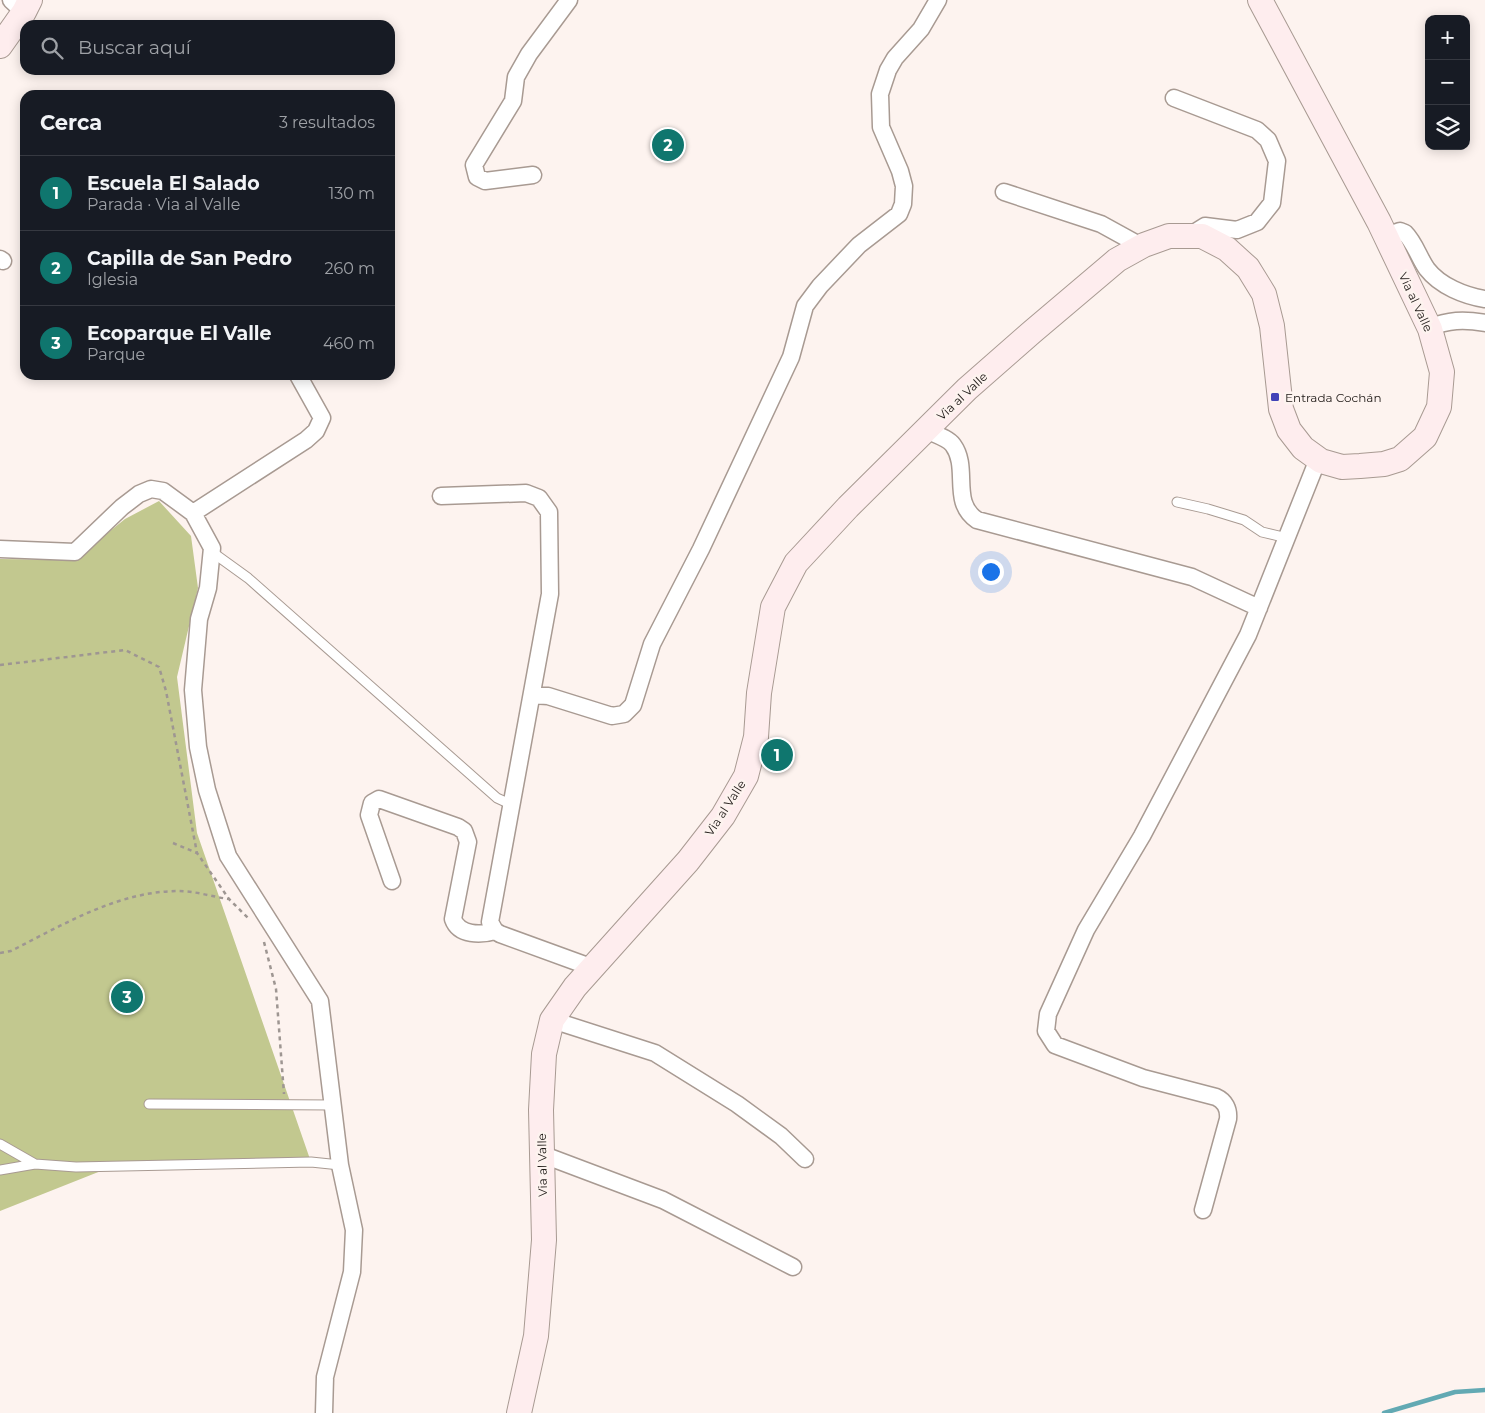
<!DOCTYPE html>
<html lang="es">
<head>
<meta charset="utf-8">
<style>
  body { margin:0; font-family:Montserrat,sans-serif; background:#242831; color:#f1f3f6 }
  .controls { position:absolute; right:15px; top:15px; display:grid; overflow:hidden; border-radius:10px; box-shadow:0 2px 12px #0003 }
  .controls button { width:45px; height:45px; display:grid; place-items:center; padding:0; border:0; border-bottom:1px solid #363941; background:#171b24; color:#f1f3f6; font:25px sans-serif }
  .you { position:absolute; left:990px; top:571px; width:18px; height:18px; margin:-12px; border:4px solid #fff; border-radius:50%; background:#1a73e8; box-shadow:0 0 0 8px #1a73e833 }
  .badge { display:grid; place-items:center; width:32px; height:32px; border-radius:50%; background:#0f766e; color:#fff; font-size:16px; font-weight:700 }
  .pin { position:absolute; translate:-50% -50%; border:2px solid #fff; box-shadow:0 1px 5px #0006 }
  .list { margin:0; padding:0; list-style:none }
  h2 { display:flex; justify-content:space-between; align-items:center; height:65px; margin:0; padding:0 20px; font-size:21px }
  h2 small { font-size:16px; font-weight:400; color:#9ea1a6 }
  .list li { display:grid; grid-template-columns:32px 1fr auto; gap:15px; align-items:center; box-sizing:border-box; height:75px; padding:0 20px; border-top:1px solid #363941 }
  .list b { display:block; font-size:19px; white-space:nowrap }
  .list p { margin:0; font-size:16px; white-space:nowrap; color:#9ea1a6 }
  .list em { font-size:16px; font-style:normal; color:#9ea1a6 }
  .icon { flex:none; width:28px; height:28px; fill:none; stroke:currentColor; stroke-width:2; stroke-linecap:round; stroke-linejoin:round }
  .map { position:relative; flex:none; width:1485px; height:1413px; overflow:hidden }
  .search { position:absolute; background:#171b24; box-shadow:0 2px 12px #0003; left:20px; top:20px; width:375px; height:55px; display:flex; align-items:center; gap:12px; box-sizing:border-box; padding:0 18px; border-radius:15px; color:#9ea1a6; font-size:19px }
  .panel { position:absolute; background:#171b24; box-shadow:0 2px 12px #0003; left:20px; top:90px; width:375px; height:290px; border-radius:15px }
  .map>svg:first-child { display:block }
  .green { fill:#c2c88f }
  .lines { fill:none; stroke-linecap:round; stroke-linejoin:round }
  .stream { stroke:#62a9b3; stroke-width:4.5 }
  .lane-casing { stroke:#a89a92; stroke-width:11 }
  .street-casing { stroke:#a89a92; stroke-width:19 }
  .secondary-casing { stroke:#a89a92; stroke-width:26 }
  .path { stroke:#9e9692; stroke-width:2.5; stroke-dasharray:4 4; stroke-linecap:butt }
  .lane { stroke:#fff; stroke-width:9 }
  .street { stroke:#fff; stroke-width:16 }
  .secondary { stroke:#feedee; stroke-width:24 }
  .poi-dot { fill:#4243b8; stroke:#fdf3ef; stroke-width:2 }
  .labels { text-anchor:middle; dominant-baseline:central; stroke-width:5; stroke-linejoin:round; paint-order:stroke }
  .street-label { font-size:12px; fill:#1d1815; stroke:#fdf3ef }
  .poi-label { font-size:12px; fill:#1d1815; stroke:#fdf3ef; text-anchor:start }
</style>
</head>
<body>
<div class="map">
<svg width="1485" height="1413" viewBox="0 0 1485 1413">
  <rect width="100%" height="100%" fill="#fdf3ef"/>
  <path class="green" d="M159,501L191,536L198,588L177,677L197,833L311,1162L116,1165L0,1211V559L74,560L125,519Z"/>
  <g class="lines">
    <path class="stream" d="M1384,1413L1455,1392L1485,1390"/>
    <g class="lane-casing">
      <path id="lane" d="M1177,502L1208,509L1244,520L1262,532L1287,538
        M212,552L248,578L497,798L510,804
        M149,1104L332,1105
        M0,1144L35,1164
        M0,1170L35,1164L76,1167L311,1162L340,1165"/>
    </g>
    <g class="street-casing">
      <path id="street" d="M11,0L24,12
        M1174,98L1257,130L1268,140L1277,161L1272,203L1257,222L1237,230L1205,226L1189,236
        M533,175L485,181L477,177L474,165L513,101L516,77L529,54L569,0
        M1004,192L1101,224L1141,246
        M1386,236L1400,231L1405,233C1415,243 1419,258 1427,269C1440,286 1465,296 1485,299
        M0,259L3,261
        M1428,328C1449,320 1463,319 1485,323
        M926,430C934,434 948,438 953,445C970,468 950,502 977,520L1192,577L1259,608
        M441,496L526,493L539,498L549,512L550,594L490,922L495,931L500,934L585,965L590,970
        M193,513L306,440L316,431L322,418L298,375
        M0,549L75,552L122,507L139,494L151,489L163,491L193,513L212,548L208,588L199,619L193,690L198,747L207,790L228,856L320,1001L340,1165L354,1230L352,1272L325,1377L324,1413
        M532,695L548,696L612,716L624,714L633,705L652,644L701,549L791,357L805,306L820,286L859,245L899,214L903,204L904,186L900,171L881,127L880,94L888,70L895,58L921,29L938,0
        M392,881L369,815L372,803L379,799L458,827L464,831L468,842L453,919C459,936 481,935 495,931
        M552,1020L655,1053L737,1104L781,1136L805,1159
        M541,1154L663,1200L793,1267
        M1203,1210L1228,1119C1229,1109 1225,1101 1216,1097L1143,1078L1055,1045L1046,1031L1048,1014L1086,930L1142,836L1248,635L1318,459"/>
    </g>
    <g class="secondary-casing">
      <path id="secondary" d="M0,46L24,12L30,0
        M519,1413L536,1336L544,1240L541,1110L544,1054L552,1020L575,987L688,861L723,816L746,776L756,737L759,693L773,607L796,563L848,507L967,389L1032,332L1117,260L1144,245L1169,236H1202L1227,249L1248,268L1264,294L1272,326L1281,409L1289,430L1303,448L1321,461L1342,467L1360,466L1384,464L1400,459L1425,437L1439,407L1442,372L1430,329L1379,222L1260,0"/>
    </g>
    <path class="path" d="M0,665L125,650L159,667L166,691L197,853L229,899L249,919
      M173,843L197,853
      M264,942L276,989L284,1094
      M0,953L11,951C64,924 119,891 179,891C195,891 213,897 229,899"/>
    <use href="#lane" class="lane"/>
    <use href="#street" class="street"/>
    <use href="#secondary" class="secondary"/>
  </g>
  <rect class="poi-dot" x="1270" y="392" width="10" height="10" rx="2.5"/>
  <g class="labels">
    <g class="street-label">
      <text transform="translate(1416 302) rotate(65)">Via al Valle</text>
      <text transform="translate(962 396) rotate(-43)">Via al Valle</text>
      <text transform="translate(725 808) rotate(-57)">Via al Valle</text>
      <text transform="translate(542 1165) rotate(-91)">Via al Valle</text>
    </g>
    <g class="poi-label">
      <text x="1285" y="397">Entrada Cochán</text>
    </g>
  </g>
</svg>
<div class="controls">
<button>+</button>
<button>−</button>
<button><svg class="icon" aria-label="layers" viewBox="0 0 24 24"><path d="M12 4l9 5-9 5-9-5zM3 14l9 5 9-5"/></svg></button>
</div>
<div class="you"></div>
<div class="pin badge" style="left:777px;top:755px">1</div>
<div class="pin badge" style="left:668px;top:145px">2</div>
<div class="pin badge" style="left:127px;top:997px">3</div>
<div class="search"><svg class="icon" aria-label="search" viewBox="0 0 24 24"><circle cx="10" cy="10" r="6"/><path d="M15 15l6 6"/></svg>Buscar aquí</div>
<section class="panel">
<h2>Cerca<small>3 resultados</small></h2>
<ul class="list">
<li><span class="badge">1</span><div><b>Escuela El Salado</b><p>Parada · Via al Valle</p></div><em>130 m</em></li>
<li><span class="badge">2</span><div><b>Capilla de San Pedro</b><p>Iglesia</p></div><em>260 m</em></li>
<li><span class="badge">3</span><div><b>Ecoparque El Valle</b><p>Parque</p></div><em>460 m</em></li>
</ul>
</section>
</div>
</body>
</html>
